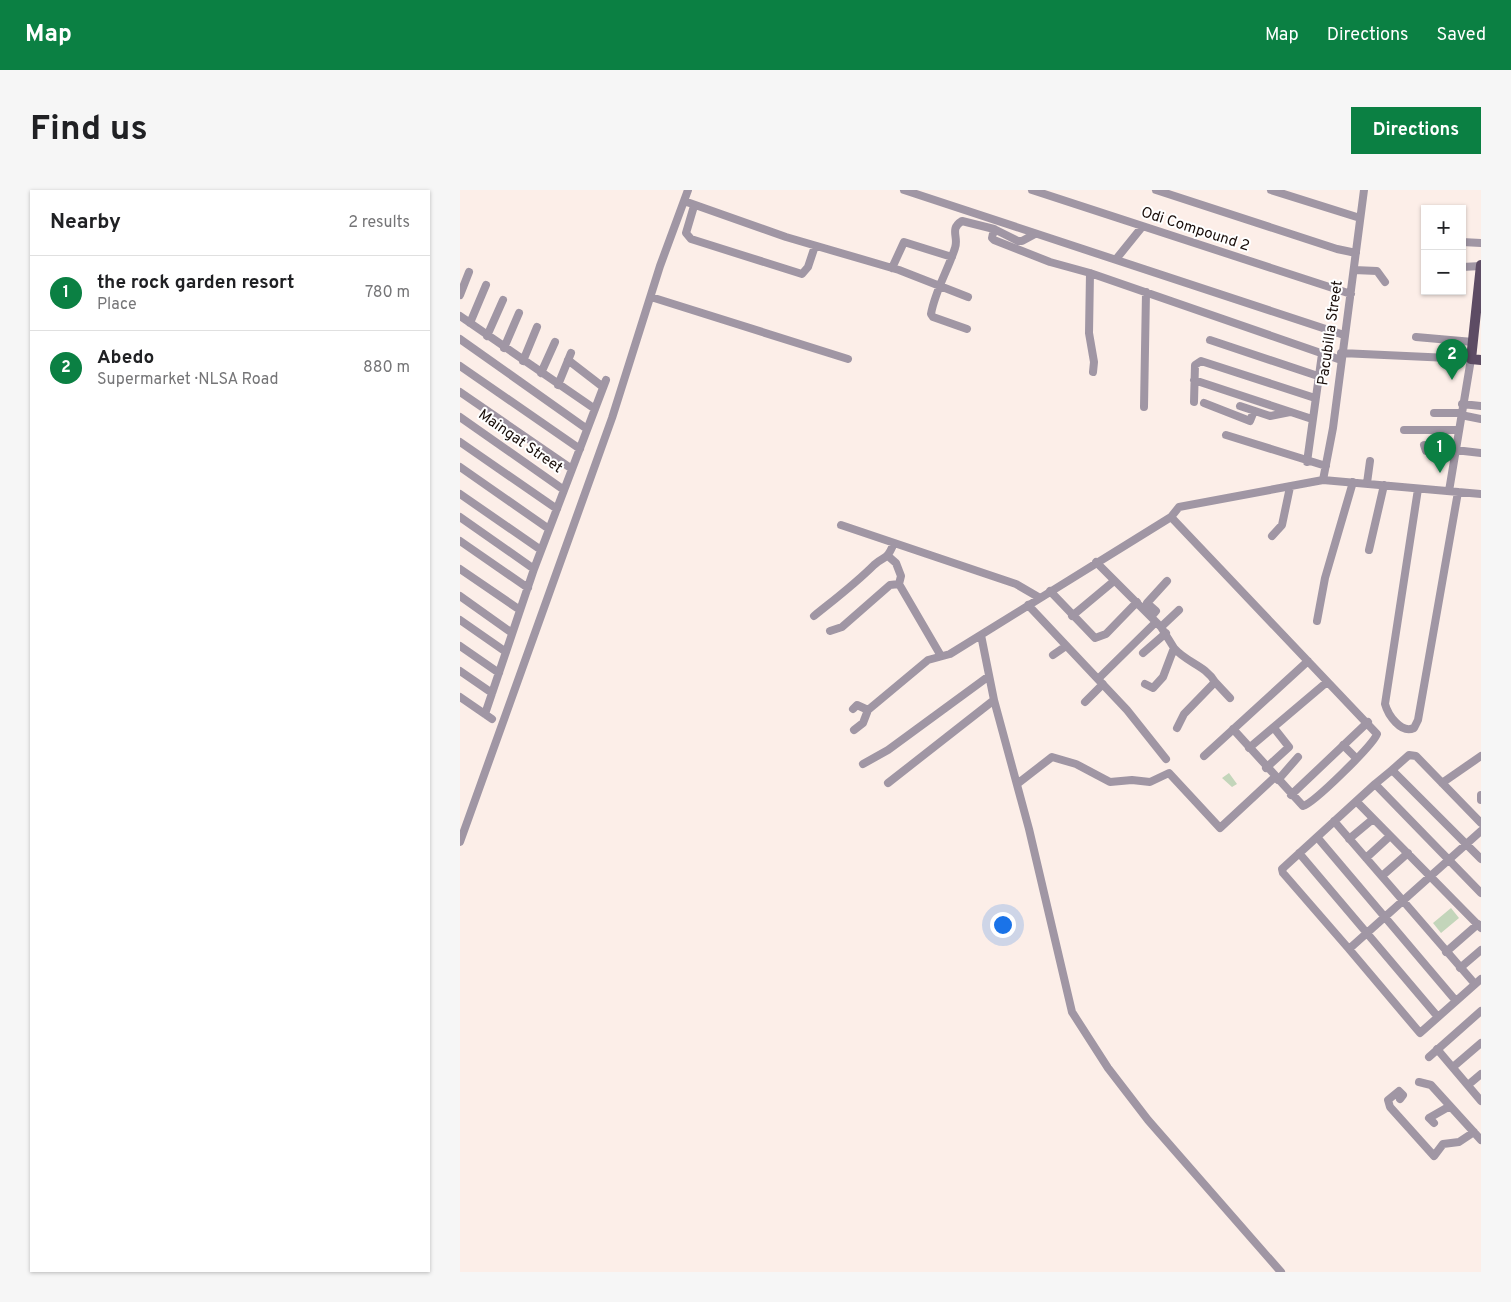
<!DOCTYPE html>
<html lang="en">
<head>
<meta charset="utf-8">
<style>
  body { margin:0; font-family:Overpass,sans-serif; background:#f6f6f6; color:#202124 }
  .controls { position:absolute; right:15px; top:15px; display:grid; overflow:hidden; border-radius:0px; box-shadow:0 1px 4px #0004 }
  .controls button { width:45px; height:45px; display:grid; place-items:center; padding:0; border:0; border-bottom:1px solid #e0e0e0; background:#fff; color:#202124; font:25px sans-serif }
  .you { position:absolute; left:542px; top:734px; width:18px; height:18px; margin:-12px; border:4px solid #fff; border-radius:50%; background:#1a73e8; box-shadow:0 0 0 8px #1a73e833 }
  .badge { display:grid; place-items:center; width:32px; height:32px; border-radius:50%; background:#0b8043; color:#fff; font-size:16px; font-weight:700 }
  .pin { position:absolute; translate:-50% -41px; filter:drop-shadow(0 1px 2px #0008) }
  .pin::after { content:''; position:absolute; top:26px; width:18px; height:15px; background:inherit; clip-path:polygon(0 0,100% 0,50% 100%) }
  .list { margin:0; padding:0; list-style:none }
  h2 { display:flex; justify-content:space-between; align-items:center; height:65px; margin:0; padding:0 20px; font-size:21px }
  h2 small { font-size:16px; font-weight:400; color:#757577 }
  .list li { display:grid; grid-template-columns:32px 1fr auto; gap:15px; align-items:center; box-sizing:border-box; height:75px; padding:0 20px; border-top:1px solid #e0e0e0 }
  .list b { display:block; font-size:19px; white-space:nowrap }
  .list p { margin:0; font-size:16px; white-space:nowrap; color:#757577 }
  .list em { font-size:16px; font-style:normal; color:#757577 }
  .map { position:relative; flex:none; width:1021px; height:1082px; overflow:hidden; border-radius:0px }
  header { display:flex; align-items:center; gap:30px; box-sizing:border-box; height:70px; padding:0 25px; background:#0b8043; color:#fff }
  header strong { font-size:24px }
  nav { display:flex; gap:28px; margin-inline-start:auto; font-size:18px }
  .intro { display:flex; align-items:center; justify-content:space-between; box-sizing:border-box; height:120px; padding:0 30px }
  h1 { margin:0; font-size:35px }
  .button { padding:12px 22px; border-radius:0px; background:#0b8043; color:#fff; font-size:18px; font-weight:700 }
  main { display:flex; gap:30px; padding:0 30px }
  aside { flex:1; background:#fff; border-radius:0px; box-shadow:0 1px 4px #0004 }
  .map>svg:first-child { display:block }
  .park { fill:#c3d5ba }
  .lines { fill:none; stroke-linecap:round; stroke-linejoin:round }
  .minor { stroke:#a096a4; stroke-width:8 }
  .major { stroke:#5d4c64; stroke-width:10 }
  .labels { text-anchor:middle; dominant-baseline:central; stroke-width:4; stroke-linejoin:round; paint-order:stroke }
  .street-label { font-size:15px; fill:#190e0a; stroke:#fff }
</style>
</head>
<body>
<header>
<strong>Map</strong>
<nav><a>Map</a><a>Directions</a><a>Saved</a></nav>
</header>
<div class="intro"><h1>Find us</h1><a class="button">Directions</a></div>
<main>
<aside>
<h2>Nearby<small>2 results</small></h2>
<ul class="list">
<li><span class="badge">1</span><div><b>the rock garden resort</b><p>Place</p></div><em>780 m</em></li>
<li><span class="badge">2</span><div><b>Abedo</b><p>Supermarket · NLSA Road</p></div><em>880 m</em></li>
</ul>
</aside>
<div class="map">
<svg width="1021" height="1082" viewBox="0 0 1021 1082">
  <rect width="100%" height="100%" fill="#fceee8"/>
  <path class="park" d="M769,583L777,594L772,597L762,588Z
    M991,718L999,728L981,743L973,733Z"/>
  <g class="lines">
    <path class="minor" d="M444,0L884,145
      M572,0L891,104
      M696,0L877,59L896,63
      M811,0L900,28
      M224,11L326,47L439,80L508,107
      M234,16L226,43L231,49L342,84L348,77L355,56
      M534,39L532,48L534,50L590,72L630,83L881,170
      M1002,52L1021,53
      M657,68L682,37
      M1002,77L1021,76
      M432,78L444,52L492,67
      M894,80L917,81L925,92
      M630,83L629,143L634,172L633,182
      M0,105L9,82
      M191,107L388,169
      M0,126L135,219
      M10,133L26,95
      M507,139L473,127L471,124C475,101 488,80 495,58C499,47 489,39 502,31L534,39L558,51H562L575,44
      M27,146L43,110
      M956,147L1013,152
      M0,149L127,239
      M750,150L858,186
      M44,158L59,123
      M881,163L1011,169L989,301
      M108,170L143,197
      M63,171L77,137
      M0,176L120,259
      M81,183L95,152
      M734,190L852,229
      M98,195L111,163
      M0,202L112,279
      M734,212L735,175L741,171L855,208
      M744,213L790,231L794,221
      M1002,214L1021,216
      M780,216L810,226L830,222
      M684,217L686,102
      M974,223H1001
      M1001,225L1021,229
      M0,227L104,300
      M944,240H999
      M766,245L866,276
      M0,252L97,319
      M964,255L966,261L995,263
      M995,260L1021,263
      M847,272L862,164
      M0,277L89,339
      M863,290L873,238L904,0
      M907,293L910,271
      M958,299L925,514C928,525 941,544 954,538L958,530L998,302
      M0,304L81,360
      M0,327L74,379
      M711,327L917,544C913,555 854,613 843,616L773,539
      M381,335L556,394L580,408
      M812,346L822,335L830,297
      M0,351L68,398
      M909,360L924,295
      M428,366L436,373L441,386L439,394
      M636,372L701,437L714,458L703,487L693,498L685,494
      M0,379L60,420
      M590,401L635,448L646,444L677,412
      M0,406L52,443
      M568,415L667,520L706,569
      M354,426C375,409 395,394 414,375C426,364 426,372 434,353
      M612,426L654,391
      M691,427L696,421L687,413L707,391
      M0,430L46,462
      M857,431L865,388L893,292
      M701,437L719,420
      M370,441L382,437L430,395L439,394L481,466
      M0,456L39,483
      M714,458C727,473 745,475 755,492L724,524L717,538
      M683,463L706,443
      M593,465L606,456
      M0,481L32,503
      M638,489L696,432
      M755,492L770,508
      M0,507L32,529
      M534,510L569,639L612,822L648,878L688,930L821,1082
      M625,512L643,494
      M393,519L397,515L408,520
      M25,524L74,379L146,190
      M394,540L403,533L408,520L468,470L490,464L711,327L719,317L863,290L1021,304
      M883,555L896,568
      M789,558L867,492
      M744,566L848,471
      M403,574L428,560L529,486
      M806,578L829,557L814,538
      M932,580L949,565L956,566L1021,633
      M818,590L838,567
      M428,593L534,510L521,445
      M982,593L1021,566
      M557,594L592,567L616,574L650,592L672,590L690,592L709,583L760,638L815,587
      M831,605L908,532
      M1021,605V610
      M897,612L1021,738
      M874,631L1015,794
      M1021,641L889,759L960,843L1021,789
      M857,647L996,811
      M889,649L913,629
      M0,652L152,228L200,76L228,0
      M839,663L978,827
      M906,668L930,646
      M1021,669L932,580L915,594L1021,703
      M922,686L948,663
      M889,759L823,683L822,679L915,594
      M986,762L1018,734
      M1000,778L1021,760
      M977,859L1021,911
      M969,867L1021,821
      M993,877L1021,853
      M959,892L971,895L1021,950
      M1008,895L1021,884
      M940,909L943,905L939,901L928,910L930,917L974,966L983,954L999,952L1014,942
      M974,933L969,928L990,916"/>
    <path class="major" d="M1021,75L1011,169L1021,170"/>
  </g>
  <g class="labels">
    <g class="street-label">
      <text transform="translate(735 40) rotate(18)">Odi Compound 2</text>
      <text transform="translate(871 143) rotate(-82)">Pacubilla Street</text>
      <text transform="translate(60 252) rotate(35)">Maingat Street</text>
    </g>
  </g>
</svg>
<div class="controls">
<button>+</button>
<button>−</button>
</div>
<div class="you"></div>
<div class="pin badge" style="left:980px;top:283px">1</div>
<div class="pin badge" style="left:992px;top:190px">2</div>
</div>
</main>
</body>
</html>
